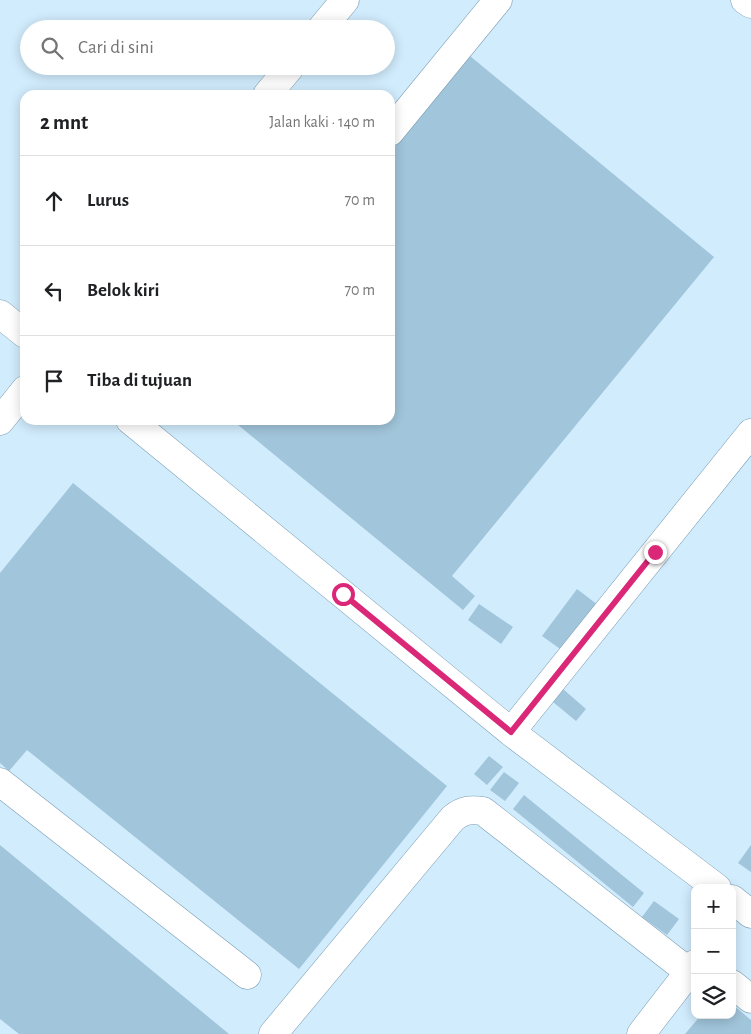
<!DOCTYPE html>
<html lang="id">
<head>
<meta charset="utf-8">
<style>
  body { margin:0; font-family:"Alegreya Sans",sans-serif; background:#f2f2f2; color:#202124 }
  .controls { position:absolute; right:15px; bottom:15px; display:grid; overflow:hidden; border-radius:10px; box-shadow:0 2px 12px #0003 }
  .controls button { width:45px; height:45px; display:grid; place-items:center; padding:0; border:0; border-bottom:1px solid #e0e0e0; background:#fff; color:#202124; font:25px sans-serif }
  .stop { position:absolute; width:15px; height:15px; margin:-11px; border:4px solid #db2777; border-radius:50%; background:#fff }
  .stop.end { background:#db2777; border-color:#fff; box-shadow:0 1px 5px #0008 }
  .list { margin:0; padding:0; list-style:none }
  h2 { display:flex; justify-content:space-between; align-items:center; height:65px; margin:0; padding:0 20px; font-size:21px }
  h2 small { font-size:16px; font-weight:400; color:#757577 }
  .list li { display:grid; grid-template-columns:32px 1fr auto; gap:15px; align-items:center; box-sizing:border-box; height:90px; padding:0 20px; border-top:1px solid #e0e0e0 }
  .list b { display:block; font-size:19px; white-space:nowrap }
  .list em { font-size:16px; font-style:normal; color:#757577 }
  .icon { flex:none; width:28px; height:28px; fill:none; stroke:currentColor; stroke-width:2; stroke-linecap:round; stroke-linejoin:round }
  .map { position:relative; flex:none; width:751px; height:1034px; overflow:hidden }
  .search { position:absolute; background:#fff; box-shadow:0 2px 12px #0003; left:20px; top:20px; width:375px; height:55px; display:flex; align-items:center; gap:12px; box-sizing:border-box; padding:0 18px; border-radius:28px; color:#757577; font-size:19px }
  .panel { position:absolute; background:#fff; box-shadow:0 2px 12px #0003; left:20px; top:90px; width:375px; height:335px; border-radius:15px }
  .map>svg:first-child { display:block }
  .built { fill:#d1ecfd; fill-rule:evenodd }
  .building { fill:#a1c5db }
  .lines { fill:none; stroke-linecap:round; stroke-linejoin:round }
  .minor-casing { stroke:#7a9db2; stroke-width:29 }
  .minor { stroke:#fff; stroke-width:28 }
  .route { stroke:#db2777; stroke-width:6 }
</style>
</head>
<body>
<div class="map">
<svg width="751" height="1034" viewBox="0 0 751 1034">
  <rect width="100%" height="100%" fill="#e2f1fa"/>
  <path class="built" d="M0,0H751V1034H0ZM29,29H386V66H29ZM25,95H390V420H25ZM695,888H732V1015H695Z"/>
  <path class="building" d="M470,56L714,257L452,576L475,596L463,610L232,420H390V153Z
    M73,483L447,786L299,969L27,750L9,771L0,763V573Z
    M577,589L598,605L563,651L542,636Z
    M479,604L513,627L501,644L468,620Z
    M563,689L586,709L576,721L553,702Z
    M489,756L503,767L487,785L474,774Z
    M504,772L519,783L505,801L490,790Z
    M524,795L644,893L633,907L513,809Z
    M0,845L229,1034H19L0,1019Z
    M751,845V872L738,863Z
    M654,901L679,919L667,935L642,917Z
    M732,1004L751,1020V1034H685L701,1015H732Z"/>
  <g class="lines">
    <g class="minor-casing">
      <path id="minor" d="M745,0L751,4
        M321,29L345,0
        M267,95L291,66
        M390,132L498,0
        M0,314L25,334
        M130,420L511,732L717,888
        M0,421L25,390
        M511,732L751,433
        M0,782L247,975
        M732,899L751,914
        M732,984L751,999
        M273,1034L453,818C463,810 471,809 483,811L689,972
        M641,1034L695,964"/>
    </g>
    <use href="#minor" class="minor"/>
  </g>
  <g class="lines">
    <path class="route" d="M343,594L511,732L655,552"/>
  </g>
</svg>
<div class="controls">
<button>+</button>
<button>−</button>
<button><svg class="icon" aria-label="layers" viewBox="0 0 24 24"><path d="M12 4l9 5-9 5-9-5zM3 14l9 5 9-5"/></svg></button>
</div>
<div class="stop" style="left:343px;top:594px"></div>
<div class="stop end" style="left:655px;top:552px"></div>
<div class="search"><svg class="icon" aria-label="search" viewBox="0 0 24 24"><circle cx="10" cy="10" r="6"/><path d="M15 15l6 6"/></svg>Cari di sini</div>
<section class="panel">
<h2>2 mnt<small>Jalan kaki · 140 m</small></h2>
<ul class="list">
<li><svg class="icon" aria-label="ahead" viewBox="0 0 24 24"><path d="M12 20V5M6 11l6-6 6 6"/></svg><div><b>Lurus</b></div><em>70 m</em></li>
<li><svg class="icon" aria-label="left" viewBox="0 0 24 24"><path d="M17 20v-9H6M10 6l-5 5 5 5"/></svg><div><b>Belok kiri</b></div><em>70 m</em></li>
<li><svg class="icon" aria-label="arrive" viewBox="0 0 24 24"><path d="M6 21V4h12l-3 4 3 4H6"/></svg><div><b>Tiba di tujuan</b></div></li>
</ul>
</section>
</div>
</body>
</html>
